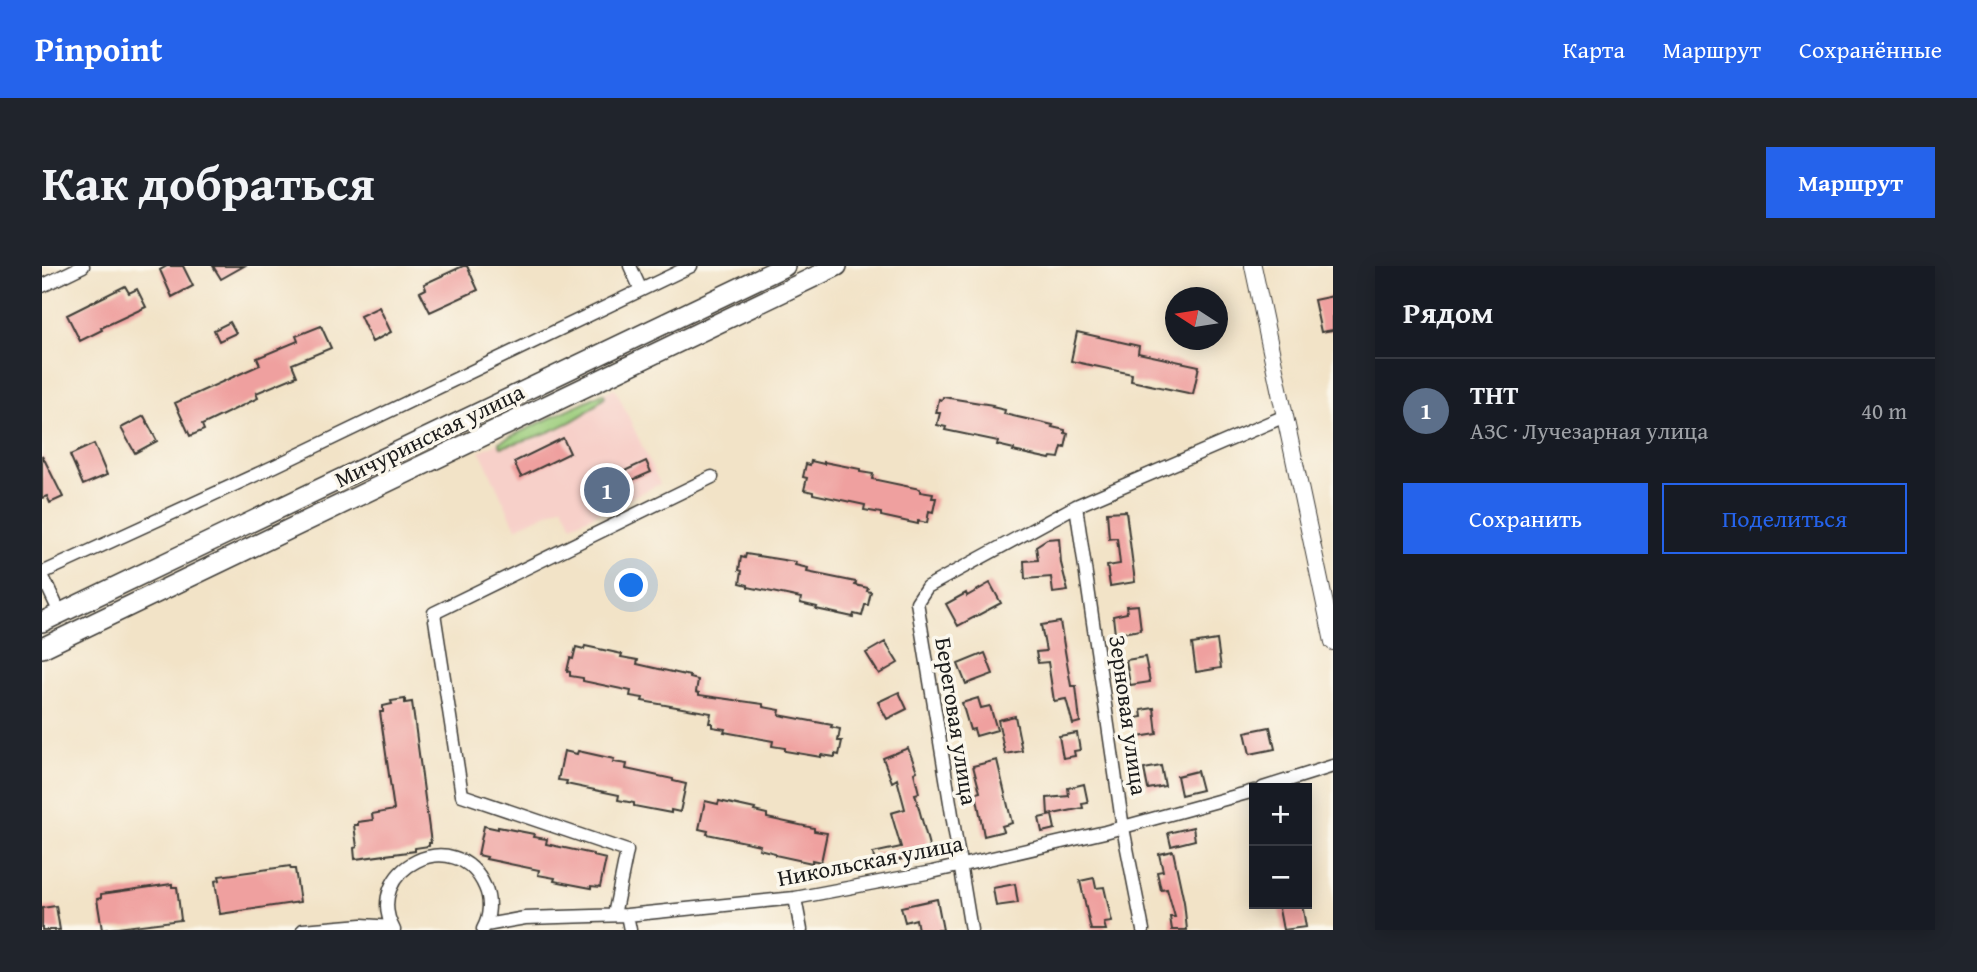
<!DOCTYPE html>
<html lang="ru">
<head>
<meta charset="utf-8">
<style>
  body { margin:0; font-family:"Gentium Book Plus",serif; background:#20242c; color:#f1f3f6 }
  .controls { position:absolute; right:21px; bottom:21px; display:grid; overflow:hidden; border-radius:0px; box-shadow:0 4px 18px #0003 }
  .controls button { width:63px; height:63px; display:grid; place-items:center; padding:0; border:0; border-bottom:2px solid #363941; background:#171b24; color:#f1f3f6; font:35px sans-serif }
  .compass { position:absolute; left:1123px; top:21px; width:63px; height:63px; border-radius:50%; background:#171b24; box-shadow:0 4px 18px #0003; rotate:282deg }
  .you { position:absolute; left:590px; top:320px; width:24px; height:24px; margin:-18px; border:5px solid #fff; border-radius:50%; background:#1a73e8; box-shadow:0 0 0 10px #1a73e833 }
  .badge { display:grid; place-items:center; width:46px; height:46px; border-radius:50%; background:#2563eb; color:#fff; font-size:23px; font-weight:700 }
  .pin { position:absolute; translate:-50% -50%; border:4px solid #fff; box-shadow:0 2px 7px #0006 }
  .list { margin:0; padding:0; list-style:none }
  h2 { display:flex; justify-content:space-between; align-items:center; height:91px; margin:0; padding:0 28px; font-size:30px }
  h2 small { font-size:23px; font-weight:400; color:#9ea1a6 }
  .list li { display:grid; grid-template-columns:46px 1fr auto; gap:21px; align-items:center; box-sizing:border-box; height:105px; padding:0 28px; border-top:2px solid #363941 }
  .list b { display:block; font-size:26px; white-space:nowrap }
  .list p { margin:0; font-size:23px; white-space:nowrap; color:#9ea1a6 }
  .list em { font-size:23px; font-style:normal; color:#9ea1a6 }
  .actions { display:flex; gap:14px; padding:21px 28px }
  .actions a { flex:1; padding:16px 0; border:2px solid #2563eb; border-radius:0px; text-align:center; font-size:24px; color:#2563eb }
  .actions .main { background:#2563eb; color:#fff }
  .map { position:relative; flex:none; width:1291px; height:664px; overflow:hidden; border-radius:0px }
  header { display:flex; align-items:center; gap:42px; box-sizing:border-box; height:98px; padding:0 35px; background:#2563eb; color:#fff }
  header strong { font-size:33px }
  nav { display:flex; gap:38px; margin-inline-start:auto; font-size:24px }
  .intro { display:flex; align-items:center; justify-content:space-between; box-sizing:border-box; height:168px; padding:0 42px }
  h1 { margin:0; font-size:49px }
  .button { padding:18px 32px; border-radius:0px; background:#2563eb; color:#fff; font-size:24px; font-weight:700 }
  main { display:flex; gap:42px; padding:0 42px }
  aside { flex:1; background:#171b24; border-radius:0px; box-shadow:0 4px 18px #0003 }
  .map>svg:first-child { display:block }
  .built { fill:#f7d0c9 }
  .green { fill:#9dce7d; stroke:#5c754c; stroke-width:2 }
  .building { fill:#efa09f }
  .lines { fill:none; stroke-linecap:round; stroke-linejoin:round }
  .minor-casing { stroke:#3c3a36; stroke-width:15 }
  .tertiary-casing { stroke:#3c3a36; stroke-width:18 }
  .primary-casing { stroke:#3c3a36; stroke-width:22 }
  .minor { stroke:#fff; stroke-width:12 }
  .tertiary { stroke:#fff; stroke-width:16 }
  .primary { stroke:#fff; stroke-width:19 }
  .labels { text-anchor:middle; dominant-baseline:central; stroke-width:7; stroke-linejoin:round; paint-order:stroke }
  .street-label { font-size:23px; fill:#1c1c1c; stroke:#fbf7ec }
</style>
</head>
<body>
<header>
<strong>Pinpoint</strong>
<nav><a>Карта</a><a>Маршрут</a><a>Сохранённые</a></nav>
</header>
<div class="intro"><h1>Как добраться</h1><a class="button">Маршрут</a></div>
<main>
<div class="map">
<svg width="1291" height="664" viewBox="0 0 1291 664">
  <rect width="100%" height="100%" fill="#fbf7ec"/>
  <filter id="ink" filterUnits="userSpaceOnUse"><feTurbulence type="fractalNoise" baseFrequency=".0143" numOctaves="2"/><feDisplacementMap in="SourceGraphic" scale="14" xChannelSelector="R" yChannelSelector="G"/><feConvolveMatrix kernelMatrix="1 2 1 2 8 2 1 2 1" color-interpolation-filters="sRGB"/></filter>
  <filter id="wash" filterUnits="userSpaceOnUse"><feTurbulence type="fractalNoise" baseFrequency=".00686" numOctaves="4" result="noise"/><feDisplacementMap in="SourceGraphic" scale="28" xChannelSelector="R" yChannelSelector="G"/><feGaussianBlur stdDeviation="1.57" result="paint"/><feColorMatrix in="noise" values="0 0 0 0 0 0 0 0 0 0 0 0 0 0 0 0 0 1.4 0 .05"/><feComposite in="paint" operator="in"/></filter>
  <g filter="url(#wash)">
    <rect width="100%" height="100%" fill="#f2e3c7"/>
    <path class="built" d="M573,122L618,218L530,259L521,240L474,262L438,185Z"/>
    <path class="green" d="M561,127L563,130C537,158 495,172 459,181L457,176Z"/>
    <g id="blocks">
      <path class="building" d="M125,0H141L151,20L130,31L118,4Z
        M171,0H202L179,13Z
        M421,0H425L436,24L388,46L378,26L384,23L382,18Z
        M83,20L87,27L95,23L104,41L59,62L60,64L38,75L25,49Z
        M1291,30V64L1279,66L1272,34Z
        M337,41L349,66L330,76L318,50Z
        M188,56L194,67L177,75L172,64Z
        M279,60L289,82L250,98L255,110L214,127L216,132L160,159L162,164L148,170L133,137L218,99L215,92L256,75L254,70Z
        M1035,66L1097,80L1096,87L1157,100L1151,128L1089,115L1090,108L1029,95Z
        M901,131L951,139L950,141L963,144L962,148L1011,159L1010,161L1023,164V167L1026,168L1023,182L1020,181L1017,192L1009,191L1008,193L971,185L972,183L955,179L956,175L903,164L904,161L895,159L898,147H894L897,133L900,134Z
        M102,150L115,175L93,187L79,162Z
        M521,172L528,187L479,211L472,196Z
        M52,178L65,209L41,219L28,189Z
        M0,189L21,231L8,237L5,230L0,232Z
        M604,195L609,206L579,219L584,230L555,243L546,226L547,219L552,213L549,206L560,200L564,207L576,208Z
        M769,195L782,198V196L818,203V206L831,208L830,213L878,223V226L891,228L890,232H894L891,246L887,245L885,257L876,255V258L839,250V247L822,244L823,239L771,228V226L762,224L765,212L761,211L764,198L768,199Z
        M1084,245L1093,316L1068,320L1065,300L1078,298L1075,272L1067,273L1065,246Z
        M1017,272L1019,297L1026,325L1011,327L1009,311L983,313L982,295L996,294L994,280L1005,273Z
        M704,288L754,296L753,299L766,302L765,306L814,316L813,319L826,322L825,325L829,326L826,339H823L820,350L812,348L811,351L774,343L775,341L758,337L759,332L706,321V319L698,317L700,305L697,304L699,291L703,292Z
        M948,317L959,337L916,360L904,338L924,327L925,330Z
        M1096,339L1099,364L1073,368L1071,350L1085,347L1084,340Z
        M1018,356L1029,420H1034L1038,456L1031,458L1024,433L1012,435L1006,396L996,397L994,386L1004,385L999,359Z
        M1175,374L1179,402L1154,406L1150,378Z
        M843,376L856,397L837,408L824,387Z
        M543,380L580,388L579,391L596,394L595,398L648,410V412L656,414L654,426L657,427V429L721,438V441L738,444L737,449L790,459L789,461L798,463L796,475H800L797,489L793,488V491L779,489V491L743,485V482L730,480L731,475L682,466L683,463L670,461V457H667L669,447L600,435L601,432L588,430L589,425L541,415V412L528,410V406L525,405L528,392L531,393L534,381L542,383Z
        M943,387L951,408L924,418L916,398Z
        M1103,391L1108,416L1088,419L1084,394Z
        M857,426L865,443L845,453L836,436Z
        M936,432L939,442L948,440L955,464L934,470L932,463L928,464L920,437Z
        M363,433V437L370,436L389,577H387V580L373,582V585L313,593L312,582L315,581L312,559H316V556L331,554L330,548L352,544L338,446H341V440L350,438L349,435Z
        M1112,442L1115,468L1096,471L1093,452L1100,451L1099,444Z
        M973,450L980,485L963,488L956,454Z
        M1228,461L1233,483L1208,488L1203,466Z
        M1035,467L1038,484L1032,485L1033,490L1021,492L1017,470Z
        M866,482L875,505L872,507L877,527L873,528L889,587L833,599L831,587L859,581L849,547L863,543L855,513L850,516L841,492Z
        M522,485L535,488L536,485L572,493L571,496L585,498L584,503L631,513V515L644,518L638,546L629,544V547L592,540V537L576,534L577,529L524,518L525,515L516,514Z
        M955,494L970,557L960,560L962,565L942,570L934,527L938,526L931,500Z
        M1119,500L1123,520L1106,523L1102,503Z
        M1155,505L1160,524L1139,529L1135,510Z
        M1042,518L1046,537L1040,538L1041,542L1006,549L1005,532L1027,530L1026,522Z
        M663,535L676,538L677,535L713,543L712,545L725,548V552L772,562V565L785,567L779,596L770,594V597L733,589V587L717,583L718,579L665,568L666,565L657,563Z
        M1010,549L1013,563L1000,566L997,552Z
        M442,560L456,563V561L492,568L491,571L505,573L504,578L551,588V590L564,593L558,621L549,620V622L512,615L513,612L496,609L497,604L444,593L445,591L436,589Z
        M1151,561L1153,574L1129,580L1126,567Z
        M1131,585L1142,636L1145,664H1130L1128,651H1133L1125,623L1119,624L1115,606L1121,605L1117,588Z
        M248,600L249,603H253L258,636L178,648L173,615L178,614L177,610Z
        M1052,612L1054,622L1062,621L1070,656L1062,657L1064,664H1049L1038,615Z
        M130,618V621H135L139,654L60,664L55,633L59,632V628Z
        M973,618L976,637L954,640L951,622Z
        M895,633L901,664H876L874,653L863,656L859,641Z
        M1236,638H1260L1264,661L1241,664Z
        M14,640L18,664H0V642Z"/>
    </g>
  </g>
  <g filter="url(#ink)">
    <use href="#blocks" fill-opacity="0" stroke="#3c3a36" stroke-width="2"/>
    <g class="lines">
      <g class="minor-casing">
        <path id="minor" d="M588,0L599,24
          M0,20L41,0
          M1034,240L1081,562L1101,664
          M0,307L233,200L649,0
          M0,309L18,347
          M1221,522L1291,500
          M753,632L759,664
          M572,649L585,585L420,529L392,347L670,211
          M585,649L588,664
          M444,659L483,652L585,649L753,632L890,606L1063,566L1212,525
          M261,664L320,659L350,661
          M352,664C319,604 414,555 443,621C449,634 448,651 441,663
          M929,664L875,336L885,321L1034,240L1243,150"/>
      </g>
      <g class="tertiary-casing">
        <path id="tertiary" d="M1211,0L1291,376"/>
      </g>
      <g class="primary-casing">
        <path id="primary" d="M0,356L743,0
          M0,382L795,0"/>
      </g>
      <use href="#minor" class="minor"/>
      <use href="#tertiary" class="tertiary"/>
      <use href="#primary" class="primary"/>
    </g>
  </g>
  <g class="labels">
    <g class="street-label">
      <text transform="translate(387 169) rotate(-26)">Мичуринская улица</text>
      <text transform="translate(1087 449) rotate(82)">Зерновая улица</text>
      <text transform="translate(915 455) rotate(81)">Береговая улица</text>
      <text transform="translate(828 594) rotate(-11)">Никольская улица</text>
    </g>
  </g>
</svg>
<div class="controls">
<button>+</button>
<button>−</button>
</div>
<svg class="compass" viewBox="-18 -18 36 36"><path d="M0-13l5 13h-10z" fill="#e53935"/><path d="M0 13l5-13h-10z" fill="#9ea1a6"/></svg>
<div class="you"></div>
<div class="pin badge" style="left:565px;top:224px;background:#5c6f8a">1</div>
</div>
<aside>
<h2>Рядом<small></small></h2>
<ul class="list">
<li><span class="badge" style="background:#5c6f8a">1</span><div><b>ТНТ</b><p>АЗС · Лучезарная улица</p></div><em>40 m</em></li>
</ul>
<div class="actions"><a class="main">Сохранить</a><a>Поделиться</a></div>
</aside>
</main>
</body>
</html>
